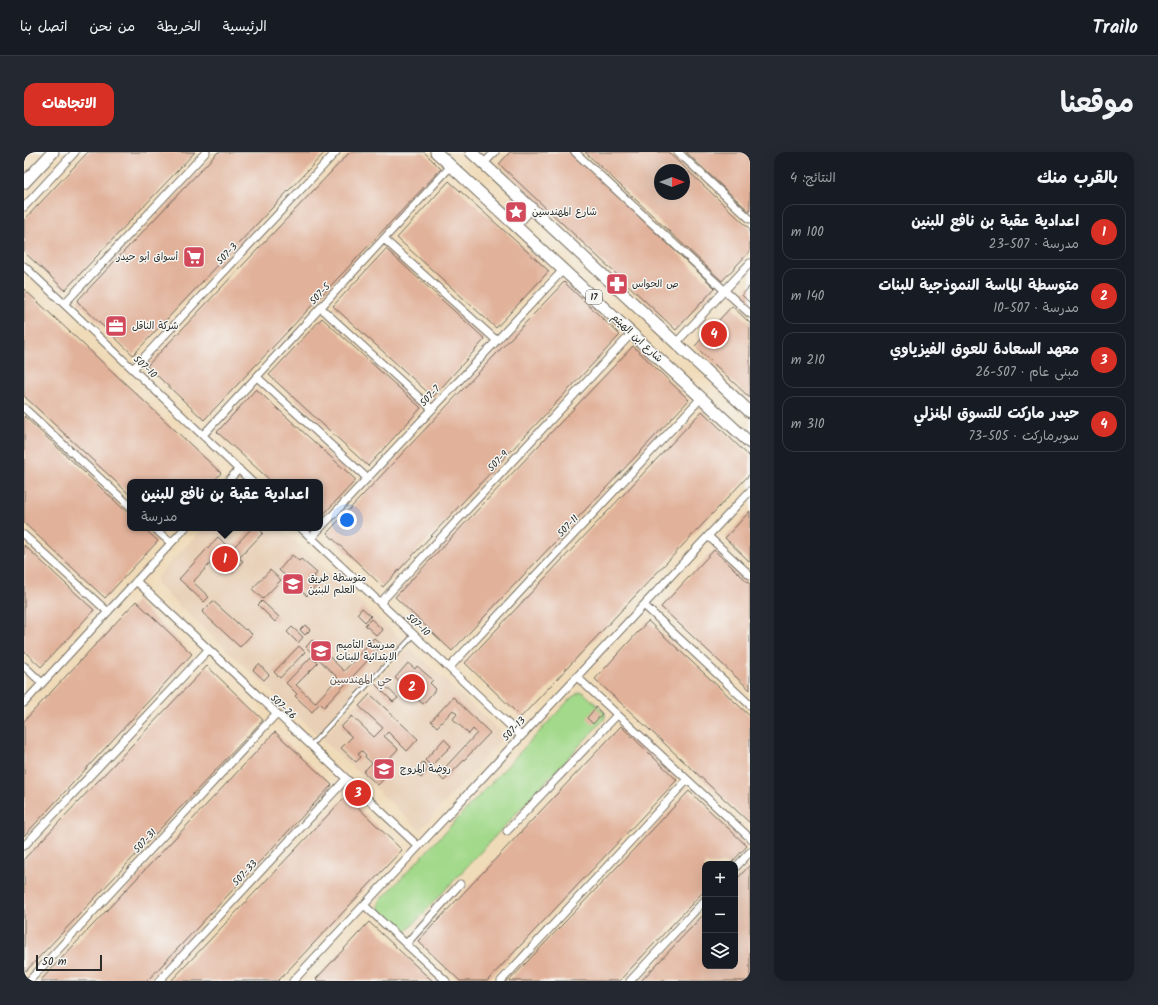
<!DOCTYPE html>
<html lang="ar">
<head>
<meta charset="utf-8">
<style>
  body { margin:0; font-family:Kalam,"Playpen Sans Arabic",sans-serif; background:#242831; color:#f1f3f6; direction:rtl }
  .controls { position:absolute; right:12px; bottom:12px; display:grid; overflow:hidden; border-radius:8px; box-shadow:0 4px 16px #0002 }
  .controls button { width:36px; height:36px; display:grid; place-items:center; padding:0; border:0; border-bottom:1px solid #363941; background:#171b24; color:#f1f3f6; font:20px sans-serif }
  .compass { position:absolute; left:630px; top:12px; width:36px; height:36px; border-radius:50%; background:#171b24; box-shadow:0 4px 16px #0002; rotate:90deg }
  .scale { position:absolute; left:12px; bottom:10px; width:66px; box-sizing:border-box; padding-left:4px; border:2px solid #2b2b2b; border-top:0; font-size:11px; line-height:14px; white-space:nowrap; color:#2b2b2b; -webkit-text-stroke:3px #f6f6f2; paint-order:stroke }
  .you { position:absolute; left:323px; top:368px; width:14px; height:14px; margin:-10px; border:3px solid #fff; border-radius:50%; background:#1a73e8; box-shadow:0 0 0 6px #1a73e833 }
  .badge { display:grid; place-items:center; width:26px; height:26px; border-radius:50%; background:#d93025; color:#fff; font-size:13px; font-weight:700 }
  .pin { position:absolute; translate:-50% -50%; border:2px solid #fff; box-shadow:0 1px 4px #0006 }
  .popup { position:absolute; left:103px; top:327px; width:196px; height:52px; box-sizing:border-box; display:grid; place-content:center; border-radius:8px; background:#171b24; filter:drop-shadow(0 1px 3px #0005); font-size:13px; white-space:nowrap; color:#9ea1a6 }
  .popup b { font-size:15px; color:#f1f3f6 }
  .popup::after { content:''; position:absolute; left:50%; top:100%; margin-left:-8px; border:8px solid transparent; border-top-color:#171b24 }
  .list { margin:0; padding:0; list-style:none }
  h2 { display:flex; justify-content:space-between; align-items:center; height:52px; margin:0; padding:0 16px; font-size:17px }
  h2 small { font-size:13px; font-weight:400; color:#9ea1a6 }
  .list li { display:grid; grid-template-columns:26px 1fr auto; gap:12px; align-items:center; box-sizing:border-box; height:56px; margin:0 8px 8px; padding:0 8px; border:1px solid #363941; border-radius:12px }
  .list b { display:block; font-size:15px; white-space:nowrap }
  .list p { margin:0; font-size:13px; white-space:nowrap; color:#9ea1a6 }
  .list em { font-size:13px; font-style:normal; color:#9ea1a6 }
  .icon { flex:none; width:22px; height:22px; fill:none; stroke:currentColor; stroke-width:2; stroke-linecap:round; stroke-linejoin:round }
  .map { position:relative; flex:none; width:726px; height:829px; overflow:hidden; direction:ltr; border-radius:12px }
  header { display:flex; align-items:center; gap:24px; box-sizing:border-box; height:56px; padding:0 20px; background:#171b24; border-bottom:1px solid #363941 }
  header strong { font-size:19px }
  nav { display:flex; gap:22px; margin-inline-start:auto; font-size:14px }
  .intro { display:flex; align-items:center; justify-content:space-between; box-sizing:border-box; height:96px; padding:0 24px }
  h1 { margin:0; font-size:28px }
  .button { padding:10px 18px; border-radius:12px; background:#d93025; color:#fff; font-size:14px; font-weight:700 }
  main { display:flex; gap:24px; padding:0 24px }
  aside { flex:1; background:#171b24; border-radius:12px; box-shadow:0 4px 16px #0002 }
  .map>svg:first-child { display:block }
  .built { fill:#e8cfb6 }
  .green { fill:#a2d98a; stroke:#66825a }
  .building { fill:#e1b199; fill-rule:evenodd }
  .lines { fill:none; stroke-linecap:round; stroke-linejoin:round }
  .service-casing { stroke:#70695d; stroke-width:5.5 }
  .minor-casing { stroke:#70695d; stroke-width:9 }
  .primary-casing { stroke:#70695d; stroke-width:13 }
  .service { stroke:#fff; stroke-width:3.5 }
  .minor { stroke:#fff; stroke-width:7 }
  .primary { stroke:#fff; stroke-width:11 }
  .labels { text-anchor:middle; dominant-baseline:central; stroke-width:3; stroke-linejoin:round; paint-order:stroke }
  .shield { fill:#f6f6f2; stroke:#686867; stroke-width:1 }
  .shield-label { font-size:9px; font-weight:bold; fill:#2b2b2b }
  .poi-label { font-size:10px; fill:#2b2b2b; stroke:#f6f6f2; text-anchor:start }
  .street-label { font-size:10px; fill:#2b2b2b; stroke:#f6f6f2 }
  .neighbourhood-label { font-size:11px; fill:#6b5a52; stroke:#f6f6f2 }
</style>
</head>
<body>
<header>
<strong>Trailo</strong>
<nav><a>الرئيسية</a><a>الخريطة</a><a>من نحن</a><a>اتصل بنا</a></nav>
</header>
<div class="intro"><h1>موقعنا</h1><a class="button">الاتجاهات</a></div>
<main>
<aside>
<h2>بالقرب منك<small>النتائج: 4</small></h2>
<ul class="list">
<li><span class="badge">1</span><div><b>اعدادية عقبة بن نافع للبنين</b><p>مدرسة · 507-23</p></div><em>100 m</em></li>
<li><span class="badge">2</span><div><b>متوسطة الماسة النموذجية للبنات</b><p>مدرسة · 507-10</p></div><em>140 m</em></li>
<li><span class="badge">3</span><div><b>معهد السعادة للعوق الفيزياوي</b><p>مبنى عام · 507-26</p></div><em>210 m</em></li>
<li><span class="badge">4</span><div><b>حيدر ماركت للتسوق المنزلي</b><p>سوبرماركت · 505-73</p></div><em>310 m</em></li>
</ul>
</aside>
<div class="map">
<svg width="726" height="829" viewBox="0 0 726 829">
  <rect width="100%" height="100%" fill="#f6f6f2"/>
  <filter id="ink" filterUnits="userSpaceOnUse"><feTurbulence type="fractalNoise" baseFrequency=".025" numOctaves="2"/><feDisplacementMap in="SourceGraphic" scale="8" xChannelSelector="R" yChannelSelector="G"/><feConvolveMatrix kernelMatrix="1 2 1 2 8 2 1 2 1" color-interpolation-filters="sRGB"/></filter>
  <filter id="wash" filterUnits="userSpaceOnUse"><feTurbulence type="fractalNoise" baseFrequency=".012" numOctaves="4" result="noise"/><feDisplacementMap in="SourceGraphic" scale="16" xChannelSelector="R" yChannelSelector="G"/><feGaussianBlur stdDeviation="0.9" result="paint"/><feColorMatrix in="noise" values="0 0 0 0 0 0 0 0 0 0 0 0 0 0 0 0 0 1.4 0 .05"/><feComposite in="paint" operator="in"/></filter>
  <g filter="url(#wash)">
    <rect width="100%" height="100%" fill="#f0dbb9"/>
    <path class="built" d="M179,376H257L379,489L293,582L133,433L132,426Z
      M385,495L477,580L478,587L396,678L298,587Z"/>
    <path class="green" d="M556,540L560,541L581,561V566L383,779L380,781L377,780L355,760V750L547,546Z"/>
    <g id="blocks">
      <path class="building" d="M64,0H171L41,138L0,100V68Z
        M194,0H301L109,203L53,149Z
        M326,0H400L417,17L180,268L123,214Z
        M486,0H546L691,136L652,178L475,12Z
        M561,0H644L726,77V99L698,129ZM636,18H660V42H636Z
        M662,0H726V60L701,37Z
        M425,29L525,119L472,176L373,86Z
        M362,97L461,187L409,245L309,154Z
        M540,130L596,183L359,435L303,381Z
        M726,134V151L718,143Z
        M0,137L197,321L189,330H106V343L0,244Z
        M708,154L726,171V246L671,194Z
        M298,166L397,256L344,314L245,223Z
        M609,194L665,248L428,499L371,445Z
        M232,237L332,328L296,366V330H248L193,280Z
        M678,259L726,305V322L497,565L441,511Z
        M0,264L106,363V376H120L134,389L81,446L0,371Z
        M726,359V410L701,386Z
        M197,376H210L204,382Z
        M228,376H239L237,379L239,381L215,406L219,409L209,420L193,404L169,430L185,445L180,450L155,427L194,385L207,398Z
        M0,393L70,458L17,515L0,499Z
        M690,398L726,432V538L637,455Z
        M268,403L275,409L277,407L293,421L290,424L296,430L283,444L273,435L276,432L269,427V426L267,424L265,427L255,418Z
        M246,418L257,428L239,447L228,437Z
        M112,449L168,502L0,684V569Z
        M189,449L221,478L222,477L228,482L216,495L178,460Z
        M238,449L255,465L251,470L234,453Z
        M338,456L347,464L341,470L333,462Z
        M347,467L359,478L353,484L341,473Z
        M624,469L726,564V671L571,527Z
        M281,473L286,478L281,483L276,478Z
        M268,475L279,485L274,491L263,480Z
        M350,486L358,493L300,555L296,551L288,560L271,544L273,542L262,531L287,505L294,511L272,533L291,551L314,526L282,495L288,488L320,519Z
        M275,494L281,500L256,526L250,520Z
        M384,511L391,517L393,514L409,528L406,531L412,537L399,552L389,543L391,540L384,535L385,534L383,532L381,534L371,526Z
        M235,512L245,523L240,528L229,518Z
        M183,514L239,568L2,819L0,817V707Z
        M355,528L374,546L369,550L351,532Z
        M346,542L394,587L383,599L364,580L360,584L374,597L362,610L367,615L361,622L363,623L354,633L339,620L348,611L341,605L342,603L338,599L334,602L337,605L332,610L317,596L328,585L317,575L328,564L350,585L359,576L335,554Z
        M429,545L466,581L420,629L414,623L453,581L449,577L445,582L429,567L433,562L429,558L413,575L407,569Z
        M572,555L578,562L569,572L563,566Z
        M597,574L653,628L463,829H436L394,789Z
        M251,580L308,633L289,653L123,829H16Z
        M420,587L427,594L407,614L401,608Z
        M399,610L405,616L397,626L390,619Z
        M665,639L723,694L706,712H681V738L595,829H485Z
        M322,644L378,698L360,717L254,829H147Z
        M726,713V827L724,829H617L681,761V814H711V729Z
        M345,770L403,824L409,829H294L292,827Z"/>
    </g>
  </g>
  <g filter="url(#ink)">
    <use href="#blocks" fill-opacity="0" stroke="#70695d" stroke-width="1"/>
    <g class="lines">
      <g class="service-casing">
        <path id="service" d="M287,593L390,483"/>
      </g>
      <g class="minor-casing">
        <path id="minor" d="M551,0L726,162
          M654,0L726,67
          M459,12L471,0
          M0,55L51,0
          M360,87L472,188
          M0,114L228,330
          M40,152L182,0
          M297,156L408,257
          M652,191L726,111
          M109,217L312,0
          M233,225L343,326
          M0,256L106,354
          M179,283L427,14
          M203,330L215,317
          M130,376L147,391
          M277,376L497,584
          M0,383L84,460
          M684,384L726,423
          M287,386L540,117
          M112,429L394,694
          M356,451L608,181
          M620,453L726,553
          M0,514L18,531
          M425,516L677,246
          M553,525L726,686
          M0,551L161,376
          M483,679L593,563
          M0,694L184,498
          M711,716L726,700
          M340,753L422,829
          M382,792L436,732
          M5,829L252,562
          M135,829L322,627
          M269,829L726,339
          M477,829L663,628
          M606,829L681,748"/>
      </g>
      <g class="primary-casing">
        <path id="primary" d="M412,0L726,291
          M447,0L726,260
          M0,31L29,0
          M491,73L507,55"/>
      </g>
      <use href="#service" class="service"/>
      <use href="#minor" class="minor"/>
      <use href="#primary" class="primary"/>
    </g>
  </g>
  <defs>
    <g id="sight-square" transform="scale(1.15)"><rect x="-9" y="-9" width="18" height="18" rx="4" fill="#d1495b" stroke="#f6f6f2"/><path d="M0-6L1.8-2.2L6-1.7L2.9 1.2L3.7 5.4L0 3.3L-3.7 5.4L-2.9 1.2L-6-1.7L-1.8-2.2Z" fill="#fff"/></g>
    <g id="supermarket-square" transform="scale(1.15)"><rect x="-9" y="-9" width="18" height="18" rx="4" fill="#d1495b" stroke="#f6f6f2"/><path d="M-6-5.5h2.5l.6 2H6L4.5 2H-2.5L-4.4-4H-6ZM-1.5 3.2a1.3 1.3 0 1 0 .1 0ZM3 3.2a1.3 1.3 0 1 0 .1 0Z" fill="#fff"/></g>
    <g id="pharmacy-square" transform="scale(1.15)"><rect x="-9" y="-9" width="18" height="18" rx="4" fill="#d1495b" stroke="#f6f6f2"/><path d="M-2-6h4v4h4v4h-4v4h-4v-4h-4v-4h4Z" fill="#fff"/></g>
    <g id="office-square" transform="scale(1.15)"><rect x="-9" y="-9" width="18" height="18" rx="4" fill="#d1495b" stroke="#f6f6f2"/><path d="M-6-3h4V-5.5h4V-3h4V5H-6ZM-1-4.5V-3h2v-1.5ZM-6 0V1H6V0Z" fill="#fff"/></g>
    <g id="school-square" transform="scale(1.15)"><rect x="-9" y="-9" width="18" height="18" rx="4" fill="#d1495b" stroke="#f6f6f2"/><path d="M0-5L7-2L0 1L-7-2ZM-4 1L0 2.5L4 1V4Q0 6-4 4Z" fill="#fff"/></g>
  </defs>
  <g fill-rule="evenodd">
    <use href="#sight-square" x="492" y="60"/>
    <use href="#supermarket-square" x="170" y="105"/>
    <use href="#pharmacy-square" x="593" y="132"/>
    <use href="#office-square" x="92" y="174"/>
    <use href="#school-square" x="269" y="432"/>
    <use href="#school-square" x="297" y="499"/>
    <use href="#school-square" x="360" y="617"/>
  </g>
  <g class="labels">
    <rect class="shield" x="562" y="138" width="16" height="14" rx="3"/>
    <g class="shield-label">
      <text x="570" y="145">17</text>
    </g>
    <g class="poi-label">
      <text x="508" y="60">شارع المهندسين</text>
      <text x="154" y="105" text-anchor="end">أسواق أبو حيدر</text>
      <text x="608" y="132">ص الحواس</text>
      <text x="108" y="174">شركة الناقل</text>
      <text x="284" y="426">متوسطة طريق<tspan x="284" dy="12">العلم للبنين</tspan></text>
      <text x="312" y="493">مدرسة التأميم<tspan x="312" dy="12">الابتدائية للبنات</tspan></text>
      <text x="376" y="617">روضة المروج</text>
    </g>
    <g class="street-label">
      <text transform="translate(203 102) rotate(-47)">507-3</text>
      <text transform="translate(296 142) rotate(-47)">507-5</text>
      <text transform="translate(613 186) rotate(43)">شارع ابن الهيثم</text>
      <text transform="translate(121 215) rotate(43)">507-10</text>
      <text transform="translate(406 244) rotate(-47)">507-7</text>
      <text transform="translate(474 309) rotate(-47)">507-9</text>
      <text transform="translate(544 374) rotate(-47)">507-11</text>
      <text transform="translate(394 473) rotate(43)">507-10</text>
      <text transform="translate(259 555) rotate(43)">507-26</text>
      <text transform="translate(490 577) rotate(-47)">507-13</text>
      <text transform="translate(121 689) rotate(-47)">507-31</text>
      <text transform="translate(221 721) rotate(-47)">507-33</text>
    </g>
    <g class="neighbourhood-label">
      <text x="337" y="528">حي المهندسين</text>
    </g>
  </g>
</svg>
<div class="controls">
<button>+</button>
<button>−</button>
<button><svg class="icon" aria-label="layers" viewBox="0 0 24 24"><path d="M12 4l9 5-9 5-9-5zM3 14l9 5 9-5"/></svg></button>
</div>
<svg class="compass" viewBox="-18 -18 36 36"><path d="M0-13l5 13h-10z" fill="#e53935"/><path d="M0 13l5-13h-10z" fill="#9ea1a6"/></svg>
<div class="scale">50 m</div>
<div class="you"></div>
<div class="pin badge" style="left:201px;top:407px">1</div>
<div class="popup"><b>اعدادية عقبة بن نافع للبنين</b>مدرسة</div>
<div class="pin badge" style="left:388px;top:535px">2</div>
<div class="pin badge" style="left:334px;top:641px">3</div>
<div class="pin badge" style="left:690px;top:182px">4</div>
</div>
</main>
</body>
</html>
